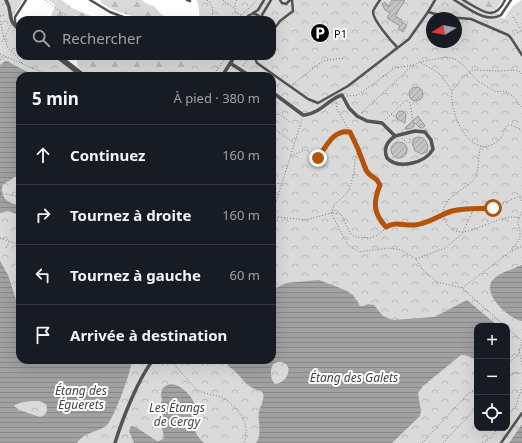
<!DOCTYPE html>
<html lang="fr">
<head>
<meta charset="utf-8">
<style>
  body { margin:0; font-family:"Noto Sans",sans-serif; background:#20242c; color:#f1f3f6 }
  .controls { position:absolute; right:12px; bottom:12px; display:grid; overflow:hidden; border-radius:8px; box-shadow:0 4px 16px #0002 }
  .controls button { width:36px; height:36px; display:grid; place-items:center; padding:0; border:0; border-bottom:1px solid #363941; background:#171b24; color:#f1f3f6; font:20px sans-serif }
  .compass { position:absolute; left:426px; top:12px; width:36px; height:36px; border-radius:50%; background:#171b24; box-shadow:0 4px 16px #0002; rotate:260deg }
  .stop { position:absolute; width:12px; height:12px; margin:-9px; border:3px solid #b45309; border-radius:50%; background:#fff }
  .stop.end { background:#b45309; border-color:#fff; box-shadow:0 1px 4px #0008 }
  .list { margin:0; padding:0; list-style:none }
  h2 { display:flex; justify-content:space-between; align-items:center; height:52px; margin:0; padding:0 16px; font-size:17px }
  h2 small { font-size:13px; font-weight:400; color:#9ea1a6 }
  .list li { display:grid; grid-template-columns:26px 1fr auto; gap:12px; align-items:center; box-sizing:border-box; height:60px; padding:0 16px; border-top:1px solid #363941 }
  .list b { display:block; font-size:15px; white-space:nowrap }
  .list em { font-size:13px; font-style:normal; color:#9ea1a6 }
  .icon { flex:none; width:22px; height:22px; fill:none; stroke:currentColor; stroke-width:2; stroke-linecap:round; stroke-linejoin:round }
  .map { position:relative; flex:none; width:522px; height:443px; overflow:hidden }
  .search { position:absolute; background:#171b24; box-shadow:0 4px 16px #0002; left:16px; top:16px; width:260px; height:44px; display:flex; align-items:center; gap:10px; box-sizing:border-box; padding:0 14px; border-radius:12px; color:#9ea1a6; font-size:15px }
  .panel { position:absolute; background:#171b24; box-shadow:0 4px 16px #0002; left:16px; top:72px; width:260px; height:292px; border-radius:12px }
  .map>svg:first-child { display:block }
  .forest { fill:url(#forest-firs) }
  .park { fill:url(#park-crowns); fill-rule:evenodd }
  .water { fill:url(#water-rules); fill-rule:evenodd }
  .building { fill:url(#building-hatch); stroke:#979797 }
  .lines { fill:none; stroke-linecap:round; stroke-linejoin:round }
  .path { stroke:#757575; stroke-width:1; stroke-dasharray:1 2; stroke-linecap:butt }
  .service { stroke:#535353; stroke-width:2.5 }
  .pedestrian { stroke:#535353; stroke-width:3.5 }
  .rail { stroke:#000; stroke-width:1.5; stroke-dasharray:6 2 1 2; stroke-linecap:butt }
  .route { stroke:#b45309; stroke-width:5 }
  .labels { text-anchor:middle; dominant-baseline:central; stroke-width:4; stroke-linejoin:round; paint-order:stroke }
  .poi-label { font-size:11px; fill:#000; stroke:#fff; text-anchor:start }
  .water-label { font-size:12px; font-style:italic; fill:#424242; stroke:#fff }
</style>
</head>
<body>
<div class="map">
<svg width="522" height="443" viewBox="0 0 522 443">
  <defs>
    <pattern id="forest-firs" width="22" height="20" patternUnits="userSpaceOnUse"><rect width="22" height="20" fill="#dadada"/><path d="M5 1l3.5 6h-7zM16 11l3.5 6h-7z" fill="#b9b9b9"/></pattern>
    <pattern id="park-crowns" width="20" height="18" patternUnits="userSpaceOnUse"><rect width="20" height="18" fill="#dadada"/><path d="M2 6a3 3 0 1 1 6 0M12 15a3 3 0 1 1 6 0" fill="none" stroke="#b9b9b9"/></pattern>
    <pattern id="water-rules" width="6" height="5" patternUnits="userSpaceOnUse"><rect width="6" height="5" fill="#a1a1a1"/><path d="M0 2.5h6" fill="none" stroke="#898989"/></pattern>
    <pattern id="building-hatch" width="6" height="6" patternUnits="userSpaceOnUse"><rect width="6" height="6" fill="#c3c3c3"/><path d="M-1 1l2-2M0 6l6-6M5 7l2-2" fill="none" stroke="#a6a6a6"/></pattern>
  </defs>
  <rect width="100%" height="100%" fill="#fff"/>
  <path class="forest" d="M48,0H62L72,8L95,18L96,19L98,16L102,18H104V20H80V18L76,15L70,20H50L55,5Z
    M101,0H142L147,4L154,6L160,13L170,20C147,20 121,16 101,3Z
    M469,0H502L496,10L492,11Z
    M522,0V10L504,19C509,10 513,5 522,0Z
    M76,56H191L179,76H89L78,67Z"/>
  <path class="park" d="M0,0H23L13,16V22L20,29V56H58L84,76H20V360H272V76H179L191,56H272V20H200L198,3L196,0H469L497,13L504,19L522,10V424L509,443H0ZM432,18H456V42H432ZM477,326H507V428H477Z"/>
  <path class="water" d="M5,61H7C17,67 27,71 36,76H20V176L14,177C11,181 7,181 4,184C2,186 2,187 2,190C2,200 11,204 20,205V215L8,211L0,213V65Z
    M0,261L8,275L20,312V314L18,315L20,317V360H132C131,372 114,419 106,426C96,433 84,432 77,443H0ZM39,401L46,404C48,410 47,415 40,417L19,410L14,406C20,401 31,401 39,401Z
    M522,265V321C510,320 482,294 492,281C499,272 512,270 522,265Z
    M319,280L345,290L353,295L360,306H363L368,304L374,305L383,316L393,320L434,317L467,300L498,326H477V360L465,355H461L423,386L418,393L421,411L420,416L392,443H256C263,432 257,423 259,412C260,405 265,401 263,393C260,390 255,390 251,387C242,382 239,372 229,367L227,360H272V290L286,283ZM277,362C294,360 291,382 275,384C270,379 270,370 273,364Z
    M171,384C180,384 193,396 195,406C196,410 194,414 194,418C192,428 197,437 204,443H134L129,431L131,426L137,428L157,441H159L163,439L164,436L160,422L159,411L162,400L161,395L162,389L167,385Z
    M522,424V443H509Z"/>
  <path class="building" d="M392,0H405L395,16L402,20L401,22L407,25L403,32L398,29L400,26L387,18L390,13L385,10L382,4L385,2L388,7Z
    M409 94a7 7 0 1 1 14 0a7 7 0 1 1-14 0Z
    M399,111H403L406,114L405,123L397,119L396,115Z
    M418,116L425,126L422,128H420L415,123L412,128L408,129L405,128Z
    M418,137L423,138L425,140L428,146L427,152L421,154L415,151L412,143L415,138Z
    M391 150a8 8 0 1 1 16 0a8 8 0 1 1-16 0Z"/>
  <g class="lines">
    <path class="path" d="M45,0L72,20
      M207,0C214,6 213,11 212,20
      M223,0L234,8
      M237,0L235,4V11L243,17
      M0,16L5,15
      M513,17L522,31
      M238,20C242,11 251,9 256,0
      M0,21L4,38
      M11,25L4,38L8,48L21,61L22,64
      M514,34L522,31
      M0,54L51,76
      M121,56L126,59L133,58
      M244,56L248,58
      M0,60L2,56
      M420,62L446,57L455,59L461,63L478,81L496,92L505,91L514,97L522,108
      M243,66L248,58H251
      M213,76L227,56
      M293,84L323,61L342,58L344,60
      M275,89L280,83
      M453,90L462,78L473,70L500,71L513,70L519,71L522,74
      M347,96L358,95L395,68L414,65L420,62L440,74L452,91C449,112 470,163 498,141C503,137 504,130 507,125H511L522,130
      M336,103L337,109L356,143L359,151L355,159L354,174L348,192L334,205L331,213L341,214L350,233L355,237L370,238L376,236L392,224L415,225L425,223L438,216L453,211L474,208H493L522,195
      M272,108L278,113L272,122
      M361,113L413,65
      M279,114L290,122
      M391,114L395,117
      M385,120L406,100L410,103L414,127
      M272,127L294,143
      M402,138L407,143L410,142V137
      M359,152C361,158 363,168 368,173C372,178 377,180 380,185C373,202 373,213 386,227
      M291,156L304,150L308,151L315,158H318C325,147 333,129 349,132
      M272,182L281,184
      M0,194H7L20,197
      M520,197L522,202
      M272,215L302,119
      M272,216L306,220L331,213L348,245L359,252L389,248L401,250L416,259L422,269L437,282L462,288L505,326
      M519,218L522,211
      M272,224L278,220L277,217H275
      M0,238L20,245
      M6,248L9,242
      M512,251L522,246
      M416,259L445,248L462,234L475,206
      M462,288L510,252L520,238V230L518,223L519,218C501,211 467,241 452,229C447,225 445,222 444,216C439,196 468,191 476,176C479,170 478,154 481,146
      M507,328L522,341
      M519,349L522,365
      M170,360L196,389C203,394 212,394 221,397C226,399 229,402 233,406C245,417 249,427 244,443
      M507,364L518,355L522,342
      M507,376L516,373H522
      M507,416L516,406L522,387
      M422,443L468,394L477,388
      M443,443L477,407
      M482,443L491,438L498,428"/>
    <path class="service" d="M90,0L110,12L131,20
      M187,0L190,1
      M280,0L282,3L286,4L290,0
      M380,0C378,3 374,8 373,12C373,20 391,41 397,47
      M454,0C467,7 486,24 501,15L511,0
      M463,0C480,9 494,24 505,0
      M428,12L446,17L471,19L508,35L511,38L522,55
      M253,13L258,10L264,0
      M262,18V15L271,0
      M245,20C249,12 258,12 262,20
      M20,27L15,23V17L26,0
      M272,30L274,29L280,21L293,11L292,0
      M60,56L86,76
      M254,56L257,63L308,99L318,103L348,86L409,39L428,12L435,0
      M501,443L522,413"/>
    <path class="pedestrian" d="M6,0C14,13 5,19 20,30
      M56,56L82,76
      M230,63L250,76
      M222,76L235,56
      M272,92L303,115H305C323,112 328,99 342,95L349,108L357,116L367,121L382,123L395,136C387,142 383,148 387,158C398,170 426,163 433,149L431,140L425,132L415,131L395,136
      M115,443C122,420 138,379 153,360"/>
    <path class="rail" d="M272,112L273,114L272,117"/>
  </g>
  <g class="lines">
    <path class="route" d="M318,158C326,147 333,129 350,132L358,149L366,170L369,174L377,180L380,185C373,202 373,213 386,227C397,221 403,226 414,225C428,224 439,215 452,211C466,208 480,209 493,208"/>
  </g>
  <defs>
    <g id="parking-disc" transform="scale(1)"><circle r="9.5" fill="#000" stroke="#fff"/><path d="M-3.5-5.5H1a3.5 3.5 0 0 1 0 7H-1V5.5H-3.5ZM-1-3.4V-.6H.8a1.4 1.4 0 0 0 0-2.8Z" fill="#fff"/></g>
  </defs>
  <g fill-rule="evenodd">
    <use href="#parking-disc" x="320" y="33"/>
  </g>
  <g class="labels">
    <g class="poi-label">
      <text x="334" y="33">P1</text>
    </g>
    <g class="water-label">
      <text x="354" y="377">Étang des Galets</text>
      <text x="81" y="390">Étang des<tspan x="81" dy="14">Éguerets</tspan></text>
      <text x="177" y="407">Les Étangs<tspan x="177" dy="14">de Cergy</tspan></text>
    </g>
  </g>
</svg>
<div class="controls">
<button>+</button>
<button>−</button>
<button><svg class="icon" aria-label="locate" viewBox="0 0 24 24"><circle cx="12" cy="12" r="6"/><path d="M12 2v4M12 18v4M2 12h4M18 12h4"/></svg></button>
</div>
<svg class="compass" viewBox="-18 -18 36 36"><path d="M0-13l5 13h-10z" fill="#e53935"/><path d="M0 13l5-13h-10z" fill="#9ea1a6"/></svg>
<div class="stop" style="left:493px;top:208px"></div>
<div class="stop end" style="left:318px;top:158px"></div>
<div class="search"><svg class="icon" aria-label="search" viewBox="0 0 24 24"><circle cx="10" cy="10" r="6"/><path d="M15 15l6 6"/></svg>Rechercher</div>
<section class="panel">
<h2>5 min<small>À pied · 380 m</small></h2>
<ul class="list">
<li><svg class="icon" aria-label="ahead" viewBox="0 0 24 24"><path d="M12 20V5M6 11l6-6 6 6"/></svg><div><b>Continuez</b></div><em>160 m</em></li>
<li><svg class="icon" aria-label="right" viewBox="0 0 24 24"><path d="M7 20v-9h11M14 6l5 5-5 5"/></svg><div><b>Tournez à droite</b></div><em>160 m</em></li>
<li><svg class="icon" aria-label="left" viewBox="0 0 24 24"><path d="M17 20v-9H6M10 6l-5 5 5 5"/></svg><div><b>Tournez à gauche</b></div><em>60 m</em></li>
<li><svg class="icon" aria-label="arrive" viewBox="0 0 24 24"><path d="M6 21V4h12l-3 4 3 4H6"/></svg><div><b>Arrivée à destination</b></div></li>
</ul>
</section>
</div>
</body>
</html>
